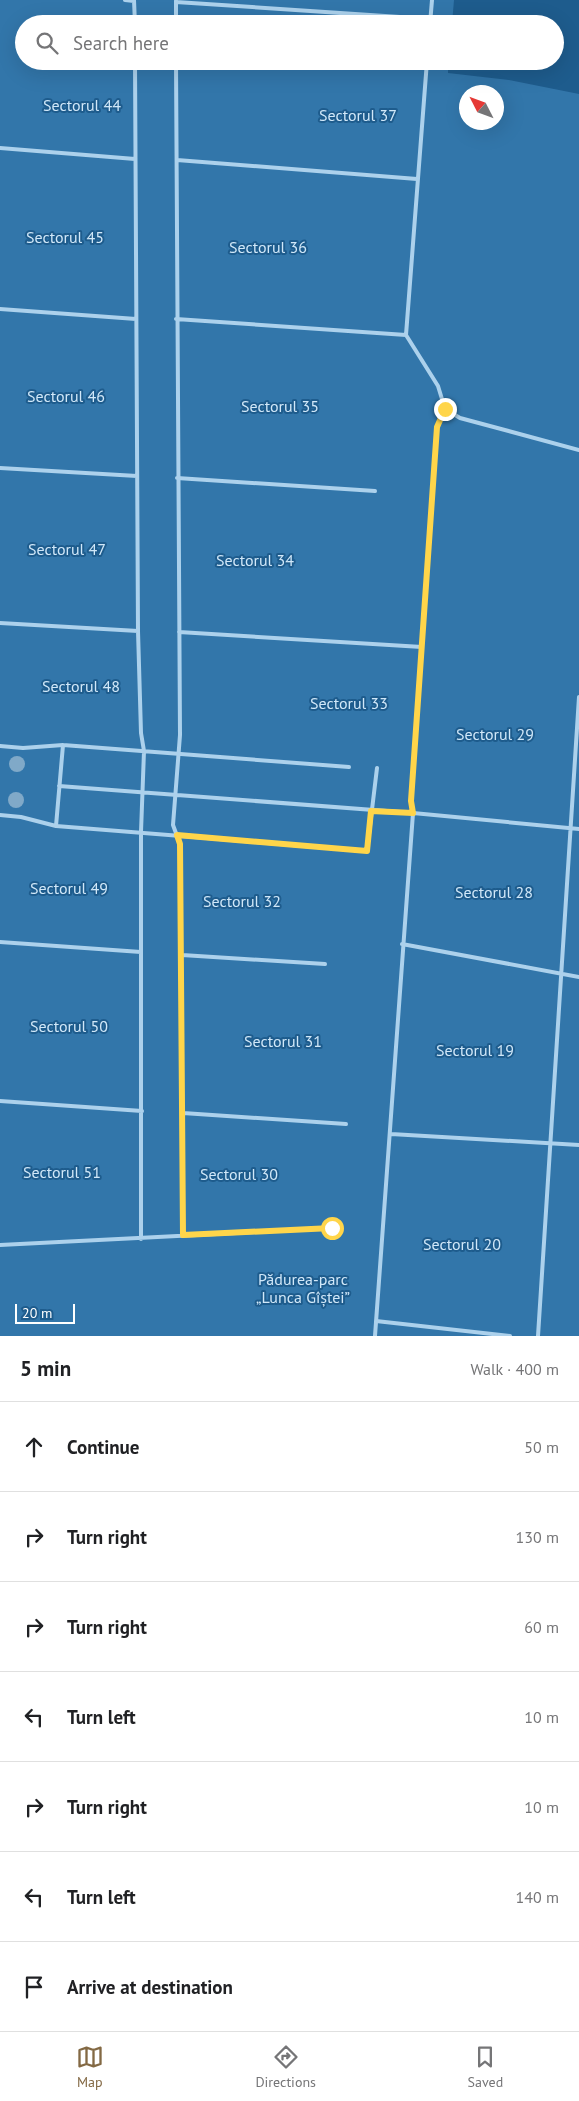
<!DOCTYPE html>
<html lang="en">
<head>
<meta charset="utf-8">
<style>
  body { margin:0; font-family:"PT Sans",sans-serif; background:#f2f2f2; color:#202124 }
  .compass { position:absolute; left:459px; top:85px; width:45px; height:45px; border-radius:50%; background:#fff; box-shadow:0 5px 20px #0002; rotate:312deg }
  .scale { position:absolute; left:15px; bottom:12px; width:60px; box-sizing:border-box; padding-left:5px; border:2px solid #fff; border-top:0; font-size:14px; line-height:18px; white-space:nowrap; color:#fff; -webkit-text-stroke:4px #1e5c8d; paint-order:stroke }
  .stop { position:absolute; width:15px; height:15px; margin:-11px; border:4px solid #ffd54a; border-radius:50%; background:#fff }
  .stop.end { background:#ffd54a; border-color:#fff; box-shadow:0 1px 5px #0008 }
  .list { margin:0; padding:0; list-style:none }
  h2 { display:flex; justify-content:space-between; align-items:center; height:65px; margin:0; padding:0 20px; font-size:21px }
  h2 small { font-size:16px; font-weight:400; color:#757577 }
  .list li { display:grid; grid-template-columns:32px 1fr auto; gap:15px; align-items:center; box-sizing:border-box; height:90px; padding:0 20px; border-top:1px solid #e0e0e0 }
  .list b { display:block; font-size:19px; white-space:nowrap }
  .list em { font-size:16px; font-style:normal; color:#757577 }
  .icon { flex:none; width:28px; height:28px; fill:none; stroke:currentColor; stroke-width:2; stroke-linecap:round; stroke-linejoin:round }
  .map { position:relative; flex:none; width:579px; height:1336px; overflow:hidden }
  .search { position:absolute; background:#fff; box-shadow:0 5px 20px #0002; left:15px; right:15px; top:15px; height:55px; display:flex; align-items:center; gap:12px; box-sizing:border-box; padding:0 18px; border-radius:28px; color:#757577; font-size:19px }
  .sheet { height:695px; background:#fff }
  nav { display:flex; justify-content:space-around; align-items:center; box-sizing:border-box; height:70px; border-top:1px solid #e0e0e0; background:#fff; font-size:14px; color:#757577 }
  nav a { display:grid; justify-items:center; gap:2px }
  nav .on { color:#836944 }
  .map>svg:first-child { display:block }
  .green { fill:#3276aa; fill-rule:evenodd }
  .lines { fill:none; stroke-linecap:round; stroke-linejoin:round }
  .service { stroke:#acd1ec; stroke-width:4 }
  .tree { fill:#80a9c8 }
  .route { stroke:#ffd54a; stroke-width:6 }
  .labels { text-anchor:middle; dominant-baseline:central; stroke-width:4; stroke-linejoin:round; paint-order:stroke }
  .park-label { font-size:16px; fill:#d1e8f9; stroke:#1e5c8d }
</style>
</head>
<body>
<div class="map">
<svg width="579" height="1336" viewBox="0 0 579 1336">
  <rect width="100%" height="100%" fill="#1e5c8d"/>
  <path class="green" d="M0,0H454L452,24H24V61H448V73L509,80L579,94V1336H0ZM466,92H496V122H466Z"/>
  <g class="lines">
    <path class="service" d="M125,0L134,1
      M134,0L135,24
      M176,1V24
      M176,2L430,19
      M430,24L432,0
      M135,61L138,631L141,733L144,751L141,832V1239
      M176,61L180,735L173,825L180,844L183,1235
      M427,61L406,335L438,386L445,409L460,418L579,450
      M0,148L135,159
      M177,160L417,179
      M0,309L136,319
      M176,319L406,335
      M0,468L137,476
      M177,478L375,491
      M0,623L138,631
      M179,632L422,647
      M0,746L23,748L63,745L349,767
      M59,786L413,813L579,829
      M0,815L21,817L56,826L367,851L377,768
      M56,826L63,745
      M0,942L141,952
      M402,944L579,977
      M182,955L325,964
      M0,1101L142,1111
      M183,1113L346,1124
      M391,1134L579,1145
      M0,1245L332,1228
      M376,1321L510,1336
      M375,1336L413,813L411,801L437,427L445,409
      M538,1336L579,697"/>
  </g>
  <g class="tree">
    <circle cx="17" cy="764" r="8"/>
    <circle cx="16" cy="800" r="8"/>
  </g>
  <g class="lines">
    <path class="route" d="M332,1228L183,1235L180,844L177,835L367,851L371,811L413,813L411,801L437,427L445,409"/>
  </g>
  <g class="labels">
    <g class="park-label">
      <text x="82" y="105">Sectorul 44</text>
      <text x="358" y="115">Sectorul 37</text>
      <text x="65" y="237">Sectorul 45</text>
      <text x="268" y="247">Sectorul 36</text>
      <text x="66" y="396">Sectorul 46</text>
      <text x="280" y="406">Sectorul 35</text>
      <text x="67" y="549">Sectorul 47</text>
      <text x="255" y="560">Sectorul 34</text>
      <text x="81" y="686">Sectorul 48</text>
      <text x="349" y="703">Sectorul 33</text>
      <text x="495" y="734">Sectorul 29</text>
      <text x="69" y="888">Sectorul 49</text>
      <text x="494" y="892">Sectorul 28</text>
      <text x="242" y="901">Sectorul 32</text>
      <text x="69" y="1026">Sectorul 50</text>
      <text x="283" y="1041">Sectorul 31</text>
      <text x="475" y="1050">Sectorul 19</text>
      <text x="62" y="1172">Sectorul 51</text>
      <text x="239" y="1174">Sectorul 30</text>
      <text x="462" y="1244">Sectorul 20</text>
      <text x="303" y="1279">Pădurea-parc<tspan x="303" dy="18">„Lunca Gîștei”</tspan></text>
    </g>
  </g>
</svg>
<svg class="compass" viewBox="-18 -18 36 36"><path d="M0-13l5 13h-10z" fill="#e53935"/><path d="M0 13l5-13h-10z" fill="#757577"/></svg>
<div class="scale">20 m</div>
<div class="stop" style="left:332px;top:1228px"></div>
<div class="stop end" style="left:445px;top:409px"></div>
<div class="search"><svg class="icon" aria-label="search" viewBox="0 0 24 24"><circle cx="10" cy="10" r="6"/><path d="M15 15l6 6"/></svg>Search here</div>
</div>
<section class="sheet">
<h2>5 min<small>Walk · 400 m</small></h2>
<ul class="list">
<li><svg class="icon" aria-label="ahead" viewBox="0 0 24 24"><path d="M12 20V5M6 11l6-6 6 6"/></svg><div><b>Continue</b></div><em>50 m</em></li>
<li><svg class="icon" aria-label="right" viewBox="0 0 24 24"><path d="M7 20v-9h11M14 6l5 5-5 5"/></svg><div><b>Turn right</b></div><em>130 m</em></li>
<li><svg class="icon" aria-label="right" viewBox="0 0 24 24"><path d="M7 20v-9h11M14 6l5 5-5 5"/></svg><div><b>Turn right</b></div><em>60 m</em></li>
<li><svg class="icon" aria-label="left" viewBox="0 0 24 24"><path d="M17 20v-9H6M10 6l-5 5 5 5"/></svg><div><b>Turn left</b></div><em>10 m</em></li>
<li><svg class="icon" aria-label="right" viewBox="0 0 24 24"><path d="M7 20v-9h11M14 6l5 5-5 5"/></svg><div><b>Turn right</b></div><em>10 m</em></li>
<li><svg class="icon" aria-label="left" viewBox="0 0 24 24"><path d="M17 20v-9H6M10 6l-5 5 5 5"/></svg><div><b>Turn left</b></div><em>140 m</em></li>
<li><svg class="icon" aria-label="arrive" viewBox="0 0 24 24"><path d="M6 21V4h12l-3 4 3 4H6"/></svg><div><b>Arrive at destination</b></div></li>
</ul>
</section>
<nav>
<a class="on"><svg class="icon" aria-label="map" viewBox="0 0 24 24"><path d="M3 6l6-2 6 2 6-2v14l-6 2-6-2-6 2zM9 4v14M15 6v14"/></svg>Map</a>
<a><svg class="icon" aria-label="directions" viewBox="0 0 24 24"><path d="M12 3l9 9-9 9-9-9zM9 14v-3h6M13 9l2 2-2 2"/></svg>Directions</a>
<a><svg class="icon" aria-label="saved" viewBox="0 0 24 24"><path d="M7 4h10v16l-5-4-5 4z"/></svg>Saved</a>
</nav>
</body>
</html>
